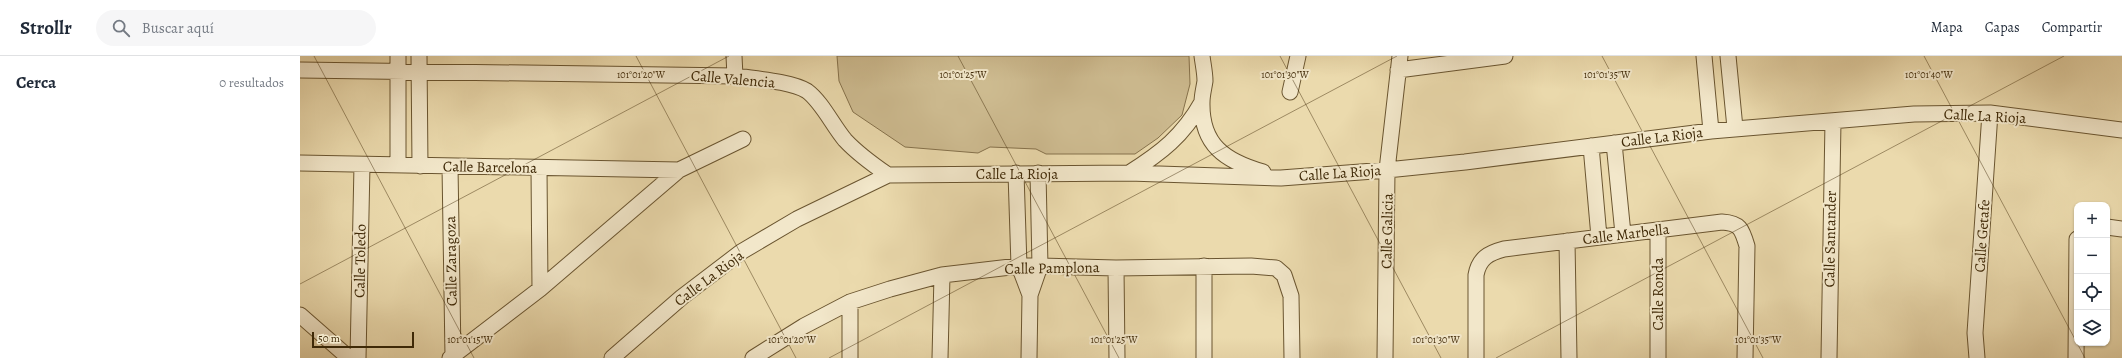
<!DOCTYPE html>
<html lang="es">
<head>
<meta charset="utf-8">
<style>
  body { margin:0; font-family:Alegreya,serif; background:#f6f6f7; color:#1f2937 }
  .controls { position:absolute; right:12px; bottom:12px; display:grid; overflow:hidden; border-radius:8px; box-shadow:0 1px 3px #0004 }
  .controls button { width:36px; height:36px; display:grid; place-items:center; padding:0; border:0; border-bottom:1px solid #e0e1e3; background:#fff; color:#1f2937; font:20px sans-serif }
  .scale { position:absolute; left:12px; bottom:10px; width:102px; box-sizing:border-box; padding-left:4px; border:2px solid #3f2907; border-top:0; font-size:11px; line-height:14px; white-space:nowrap; color:#3f2907; -webkit-text-stroke:3px #f2e7ca; paint-order:stroke }
  .list { margin:0; padding:0; list-style:none }
  h2 { display:flex; justify-content:space-between; align-items:center; height:52px; margin:0; padding:0 16px; font-size:17px }
  h2 small { font-size:13px; font-weight:400; color:#747a83 }
  .icon { flex:none; width:22px; height:22px; fill:none; stroke:currentColor; stroke-width:2; stroke-linecap:round; stroke-linejoin:round }
  .map { position:relative; flex:none; width:1822px; height:302px; overflow:hidden }
  header { display:flex; align-items:center; gap:24px; box-sizing:border-box; height:56px; padding:0 20px; background:#fff; border-bottom:1px solid #e0e1e3 }
  header strong { font-size:19px }
  nav { display:flex; gap:22px; margin-inline-start:auto; font-size:14px }
  .search { width:280px; height:36px; background:#f6f6f7; display:flex; align-items:center; gap:10px; box-sizing:border-box; padding:0 14px; border-radius:22px; color:#747a83; font-size:15px }
  main { display:flex }
  aside { flex:1; background:#fff }
  .map>svg:first-child { display:block }
  .green { fill:#cebc91; stroke:#86724c }
  .lines { fill:none; stroke-linecap:round; stroke-linejoin:round }
  .minor-casing { stroke:#6a5530; stroke-width:17 }
  .minor { stroke:#f2e7ca; stroke-width:15 }
  .ticks { fill:none; stroke:#3f2907; stroke-width:1; stroke-opacity:0.45 }
  .labels { text-anchor:middle; dominant-baseline:central; stroke-width:4; stroke-linejoin:round; paint-order:stroke }
  .street-label { font-size:15px; fill:#3f2907; stroke:#f2e7ca }
  .ticks-label { font-size:10px; text-anchor:middle; fill:#3f2907; stroke:#f2e7ca; stroke-width:4; stroke-linejoin:round; paint-order:stroke }
</style>
</head>
<body>
<header>
<strong>Strollr</strong>
<div class="search"><svg class="icon" aria-label="search" viewBox="0 0 24 24"><circle cx="10" cy="10" r="6"/><path d="M15 15l6 6"/></svg>Buscar aquí</div>
<nav><a>Mapa</a><a>Capas</a><a>Compartir</a></nav>
</header>
<main>
<aside>
<h2>Cerca<small>0 resultados</small></h2>
<ul class="list">
</ul>
</aside>
<div class="map">
<svg width="1822" height="302" viewBox="0 0 1822 302">
  <rect width="100%" height="100%" fill="#ebdaad"/>
  <filter id="stains"><feTurbulence type="fractalNoise" baseFrequency=".005" numOctaves="4"/><feColorMatrix values="0 0 0 0 .2 0 0 0 0 .09 0 0 0 0 .02 0 0 0 .5 -.17"/></filter>
  <radialGradient id="worn" r=".72"><stop offset=".6" stop-color="#630" stop-opacity="0"/><stop offset="1" stop-color="#630" stop-opacity=".3"/></radialGradient>
  <path class="green" d="M537,0H889L890,28L882,59L858,82L835,98H746L736,93L690,91L678,97L605,91L553,56L539,25Z"/>
  <g class="lines">
    <g class="minor-casing">
      <path id="minor" d="M119,0L120,110
        M434,0L435,20
        M902,0C903,8 905,17 905,25C904,32 902,39 902,46C901,89 925,105 963,116
        M1404,0L1411,75
        M1428,0L1435,72
        M0,14L435,20C454,23 491,25 507,35C522,46 533,70 545,84C558,98 572,108 588,119
        M1098,14L1205,0
        M990,36L998,0
        M1314,87L1323,178
        M1291,90L1299,181
        M0,107L379,114
        M98,109V0
        M150,110L153,300
        M239,112L240,233
        M716,117L719,210L730,239
        M829,117C861,97 883,80 902,46
        M1807,171L1822,173
        M1358,174V302
        M1267,185L1269,302
        M904,210V302
        M816,212L817,302
        M0,259L49,302
        M58,302L62,109
        M150,302L240,233L379,114L443,83
        M312,302L382,241L441,196L497,163L588,119L829,117L981,122L1087,114L1165,106L1411,75L1614,58L1690,57L1822,74
        M453,302L504,270L550,246L590,233L642,219L719,210H740L816,212L951,210L976,212L984,219L991,240L992,302
        M550,302V246
        M640,302L642,219
        M729,302L730,239L740,210L738,117
        M1085,302L1087,114L1100,0
        M1176,302V219C1179,202 1189,197 1204,193L1422,166C1440,167 1442,173 1447,190L1445,302
        M1529,302L1533,65
        M1677,302L1675,277L1690,57
        M1776,302L1777,183"/>
    </g>
    <use href="#minor" class="minor"/>
  </g>
  <path class="ticks" d="M14,0L174,302M336,0L496,302M658,0L819,302M980,0L1141,302M1302,0L1463,302M1624,0L1777,287M0,228L429,0M1777,287L1785,302M529,302L1097,0M1196,302L1764,0"/>
  <g class="labels">
    <g class="street-label">
      <text transform="translate(433 23) rotate(5)">Calle Valencia</text>
      <text transform="translate(1685 60) rotate(3)">Calle La Rioja</text>
      <text transform="translate(1362 81) rotate(-7)">Calle La Rioja</text>
      <text transform="translate(190 111) rotate(1)">Calle Barcelona</text>
      <text transform="translate(1040 117) rotate(-4)">Calle La Rioja</text>
      <text x="717" y="118">Calle La Rioja</text>
      <text transform="translate(1087 175) rotate(-89)">Calle Galicia</text>
      <text transform="translate(1326 178) rotate(-7)">Calle Marbella</text>
      <text transform="translate(1682 180) rotate(-86)">Calle Getafe</text>
      <text transform="translate(1530 183) rotate(-89)">Calle Santander</text>
      <text transform="translate(60 205) rotate(-89)">Calle Toledo</text>
      <text transform="translate(151 205) rotate(-91)">Calle Zaragoza</text>
      <text transform="translate(752 212) rotate(-1)">Calle Pamplona</text>
      <text transform="translate(409 222) rotate(-37)">Calle La Rioja</text>
      <text transform="translate(1358 238) rotate(-90)">Calle Ronda</text>
    </g>
  </g>
  <g class="ticks-label">
    <text x="341" y="22">101°01'20"W</text>
    <text x="663" y="22">101°01'25"W</text>
    <text x="985" y="22">101°01'30"W</text>
    <text x="1307" y="22">101°01'35"W</text>
    <text x="1629" y="22">101°01'40"W</text>
    <text x="170" y="287">101°01'15"W</text>
    <text x="492" y="287">101°01'20"W</text>
    <text x="814" y="287">101°01'25"W</text>
    <text x="1136" y="287">101°01'30"W</text>
    <text x="1458" y="287">101°01'35"W</text>
  </g>
  <rect width="100%" height="100%" filter="url(#stains)"/>
  <rect width="100%" height="100%" fill="url(#worn)"/>
</svg>
<div class="controls">
<button>+</button>
<button>−</button>
<button><svg class="icon" aria-label="locate" viewBox="0 0 24 24"><circle cx="12" cy="12" r="6"/><path d="M12 2v4M12 18v4M2 12h4M18 12h4"/></svg></button>
<button><svg class="icon" aria-label="layers" viewBox="0 0 24 24"><path d="M12 4l9 5-9 5-9-5zM3 14l9 5 9-5"/></svg></button>
</div>
<div class="scale">50 m</div>
</div>
</main>
</body>
</html>
